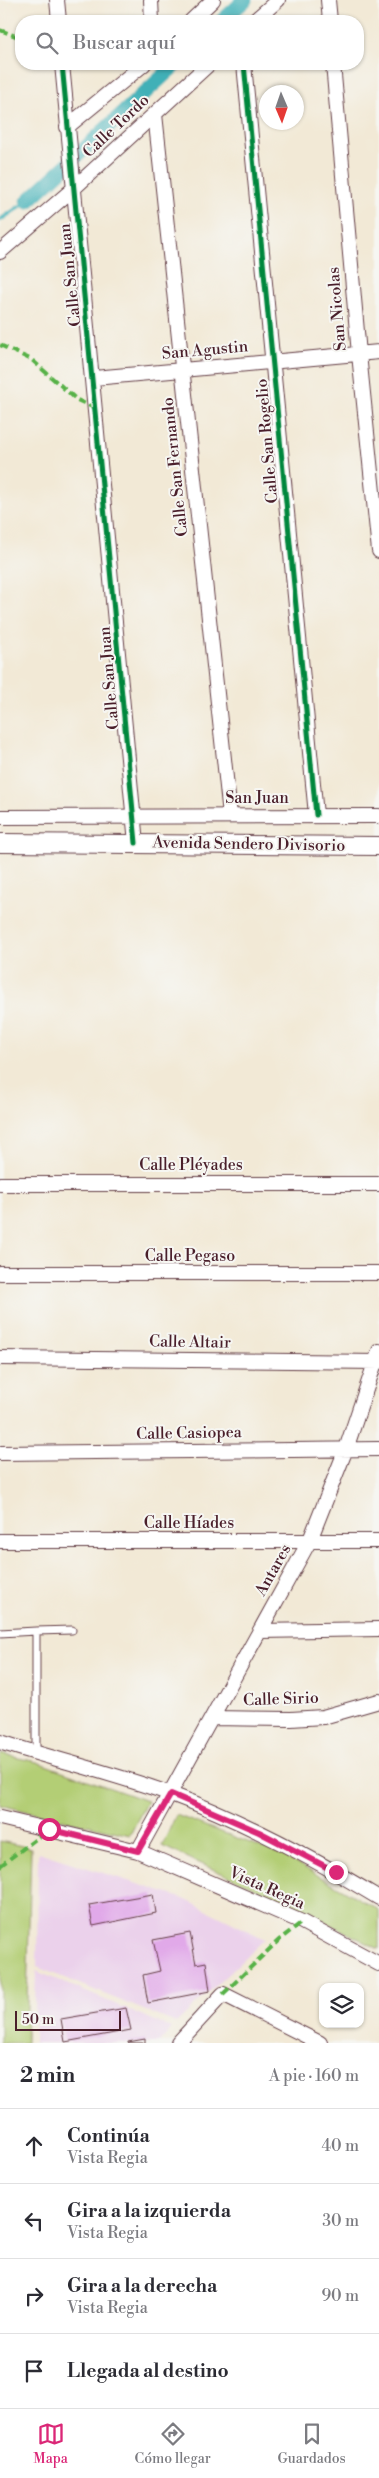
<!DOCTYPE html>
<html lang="es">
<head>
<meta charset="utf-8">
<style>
  body { margin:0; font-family:"Libre Bodoni",serif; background:#f7f7f7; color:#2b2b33 }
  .controls { position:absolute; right:15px; bottom:15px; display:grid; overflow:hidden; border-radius:10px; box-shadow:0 1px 4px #0004 }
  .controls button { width:45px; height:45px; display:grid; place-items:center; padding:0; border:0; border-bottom:1px solid #e1e1e2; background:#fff; color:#2b2b33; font:25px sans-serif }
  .compass { position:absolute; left:259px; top:85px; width:45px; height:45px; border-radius:50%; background:#fff; box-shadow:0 1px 4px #0004; rotate:178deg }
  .scale { position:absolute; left:15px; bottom:12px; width:106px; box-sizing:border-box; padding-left:5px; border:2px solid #4a1f2b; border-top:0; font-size:14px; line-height:18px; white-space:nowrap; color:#4a1f2b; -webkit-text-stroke:4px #f6f6f2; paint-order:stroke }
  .stop { position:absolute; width:15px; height:15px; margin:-11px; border:4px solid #db2777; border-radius:50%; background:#fff }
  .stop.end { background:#db2777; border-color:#fff; box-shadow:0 1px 5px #0008 }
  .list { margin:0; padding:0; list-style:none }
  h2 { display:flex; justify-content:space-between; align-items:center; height:65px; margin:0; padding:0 20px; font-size:21px }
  h2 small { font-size:16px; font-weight:400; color:#7c7c81 }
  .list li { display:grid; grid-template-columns:32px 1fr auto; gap:15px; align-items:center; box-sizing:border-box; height:75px; padding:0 20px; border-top:1px solid #e1e1e2 }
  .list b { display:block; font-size:19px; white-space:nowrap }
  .list p { margin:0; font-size:16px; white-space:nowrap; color:#7c7c81 }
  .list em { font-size:16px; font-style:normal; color:#7c7c81 }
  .icon { flex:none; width:28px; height:28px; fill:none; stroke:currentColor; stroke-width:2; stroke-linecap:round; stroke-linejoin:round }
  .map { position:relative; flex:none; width:379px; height:2043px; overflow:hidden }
  .search { position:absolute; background:#fff; box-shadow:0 1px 4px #0004; left:15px; right:15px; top:15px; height:55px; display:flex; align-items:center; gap:12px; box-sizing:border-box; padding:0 18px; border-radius:20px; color:#7c7c81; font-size:19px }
  .sheet { height:365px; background:#fff }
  nav { display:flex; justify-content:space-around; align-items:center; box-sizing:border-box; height:70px; border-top:1px solid #e1e1e2; background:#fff; font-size:14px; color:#7c7c81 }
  nav a { display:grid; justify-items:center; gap:2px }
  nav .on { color:#db2777 }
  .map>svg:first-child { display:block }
  .built { fill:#ebd1eb }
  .green { fill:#b3ce74; stroke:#7e7650 }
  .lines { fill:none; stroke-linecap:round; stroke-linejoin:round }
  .stream { stroke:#3fb0b7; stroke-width:4.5 }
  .canal { stroke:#3fb0b7; stroke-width:15 }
  .building { fill:#e1a9e9 }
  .service-casing { stroke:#633d45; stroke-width:9 }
  .minor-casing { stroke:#633d45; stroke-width:16 }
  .tertiary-casing { stroke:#633d45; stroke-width:20 }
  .service { stroke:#fff; stroke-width:7 }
  .minor { stroke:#fff; stroke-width:14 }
  .tertiary { stroke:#fff; stroke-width:18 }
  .quiet { stroke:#57b146; stroke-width:4; stroke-dasharray:8 4; stroke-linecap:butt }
  .cycleway-casing { stroke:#f6f6f2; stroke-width:8 }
  .cycleway { stroke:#00873e; stroke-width:5 }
  .route { stroke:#db2777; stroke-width:6 }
  .labels { text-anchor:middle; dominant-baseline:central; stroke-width:4; stroke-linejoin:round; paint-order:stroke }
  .street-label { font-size:16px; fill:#4a1f2b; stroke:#f6f6f2 }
</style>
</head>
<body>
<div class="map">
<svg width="379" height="2043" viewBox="0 0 379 2043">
  <rect width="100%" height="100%" fill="#f6f6f2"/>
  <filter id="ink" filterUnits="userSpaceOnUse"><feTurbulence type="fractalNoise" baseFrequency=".02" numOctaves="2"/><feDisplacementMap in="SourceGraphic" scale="10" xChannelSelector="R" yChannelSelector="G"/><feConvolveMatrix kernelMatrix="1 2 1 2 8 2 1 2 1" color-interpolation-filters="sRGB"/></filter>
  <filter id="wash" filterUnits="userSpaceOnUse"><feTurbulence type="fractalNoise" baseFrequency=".0096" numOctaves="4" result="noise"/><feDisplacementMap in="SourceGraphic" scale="20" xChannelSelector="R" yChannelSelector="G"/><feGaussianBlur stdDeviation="1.12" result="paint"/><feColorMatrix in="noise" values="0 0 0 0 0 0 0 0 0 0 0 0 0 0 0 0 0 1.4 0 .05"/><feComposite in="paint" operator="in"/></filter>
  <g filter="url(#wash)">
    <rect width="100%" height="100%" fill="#f2e9d6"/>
    <path class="built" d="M38,1852L184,1899L265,1939L176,2023L37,1967Z
      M36,1971L172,2028L159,2043H34Z"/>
    <path class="green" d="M0,1754L37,1762L147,1801L130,1835L0,1805Z
      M176,1815L282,1855L379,1910V1949L298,1908L162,1846Z
      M0,1841L31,1848L26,2043H0Z"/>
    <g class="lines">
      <path class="stream" d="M0,220L28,201"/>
      <path class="canal" d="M222,21L245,0
        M28,201L176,64"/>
    </g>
    <g id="blocks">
      <path class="building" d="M153,1894L156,1913L93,1926L89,1905Z
        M190,1933L196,1964L206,1962L210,1991L148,2003L143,1975L160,1971L153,1940Z
        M126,2008L131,2030L65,2042L61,2019Z
        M145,2039V2043H128V2042Z"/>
    </g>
  </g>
  <g filter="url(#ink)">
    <use href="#blocks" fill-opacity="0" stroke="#633d45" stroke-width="1"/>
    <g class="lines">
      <g class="service-casing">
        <path id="service" d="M36,1631L72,1630
          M0,1633L36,1631V1753"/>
      </g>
      <g class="minor-casing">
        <path id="minor" d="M57,0L59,21
          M151,0L152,21
          M328,0L330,21
          M191,21L213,0
          M254,21L278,0
          M62,64L136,843
          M244,64L316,815
          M333,64L359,354L379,551
          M155,114L230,815
          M67,127L144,64
          M0,252L73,189L209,64
          M94,378L379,352
          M0,817L379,816
          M0,1184H379
          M0,1273H379
          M0,1358L379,1362
          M0,1453L379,1449
          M0,1541H379
          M260,1631L379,1629
          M212,1718L291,1719L323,1717L379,1701
          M0,1742C57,1760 115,1774 171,1794C244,1821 313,1858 379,1898
          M0,1818L138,1851L302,1922L379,1964
          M138,1851L310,1540L346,1449L379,1351
          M178,2043L223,1994L320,2043"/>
      </g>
      <g class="tertiary-casing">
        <path id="tertiary" d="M0,843L379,846"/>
      </g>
      <use href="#service" class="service"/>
      <use href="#minor" class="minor"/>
      <use href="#tertiary" class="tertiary"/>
      <path class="quiet" d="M0,30L21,38
        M0,345L32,360L77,400L97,409
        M0,1866L49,1829
        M223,1994L279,1940L302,1922"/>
      <g class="cycleway-casing">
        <path id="cycleway" d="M62,64L136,843
          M244,64L316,815"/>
      </g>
      <use href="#cycleway" class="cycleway"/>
    </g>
  </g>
  <g class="lines" filter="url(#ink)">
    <path class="route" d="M49,1829L138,1851L171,1794L259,1832L336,1872"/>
  </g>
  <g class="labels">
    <g class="street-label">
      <text transform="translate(116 126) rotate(-43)">Calle Tordo</text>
      <text transform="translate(70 275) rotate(-96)">Calle San Juan</text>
      <text transform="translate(337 309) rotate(-95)">San Nicolas</text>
      <text transform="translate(205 350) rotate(-5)">San Agustin</text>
      <text transform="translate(267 441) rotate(-95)">Calle San Rogelio</text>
      <text transform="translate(175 467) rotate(-96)">Calle San Fernando</text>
      <text transform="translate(109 678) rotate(-95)">Calle San Juan</text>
      <text x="257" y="798">San Juan</text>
      <text transform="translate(249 844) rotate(1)">Avenida Sendero Divisorio</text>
      <text x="191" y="1165">Calle Pléyades</text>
      <text x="190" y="1256">Calle Pegaso</text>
      <text transform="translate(190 1342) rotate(1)">Calle Altair</text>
      <text transform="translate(189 1433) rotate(-1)">Calle Casiopea</text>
      <text x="189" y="1523">Calle Híades</text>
      <text transform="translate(273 1570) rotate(-61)">Antares</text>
      <text transform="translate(281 1699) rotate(-2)">Calle Sirio</text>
      <text transform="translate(267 1888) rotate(24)">Vista Regia</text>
    </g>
  </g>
</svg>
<div class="controls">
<button><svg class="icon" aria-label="layers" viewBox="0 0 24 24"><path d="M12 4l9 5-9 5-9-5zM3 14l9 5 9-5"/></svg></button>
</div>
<svg class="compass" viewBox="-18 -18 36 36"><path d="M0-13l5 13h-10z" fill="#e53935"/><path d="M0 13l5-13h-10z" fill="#7c7c81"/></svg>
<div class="scale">50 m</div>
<div class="stop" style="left:49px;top:1829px"></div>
<div class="stop end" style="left:336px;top:1872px"></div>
<div class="search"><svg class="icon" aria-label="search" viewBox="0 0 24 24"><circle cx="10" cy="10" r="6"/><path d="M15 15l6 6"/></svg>Buscar aquí</div>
</div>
<section class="sheet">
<h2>2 min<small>A pie · 160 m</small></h2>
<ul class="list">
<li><svg class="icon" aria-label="ahead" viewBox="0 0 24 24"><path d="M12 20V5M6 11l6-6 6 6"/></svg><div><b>Continúa</b><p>Vista Regia</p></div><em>40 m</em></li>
<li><svg class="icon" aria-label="left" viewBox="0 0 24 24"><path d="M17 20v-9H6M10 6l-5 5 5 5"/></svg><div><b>Gira a la izquierda</b><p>Vista Regia</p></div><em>30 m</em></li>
<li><svg class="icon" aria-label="right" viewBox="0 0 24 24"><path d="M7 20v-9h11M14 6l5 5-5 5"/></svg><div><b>Gira a la derecha</b><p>Vista Regia</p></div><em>90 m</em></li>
<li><svg class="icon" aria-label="arrive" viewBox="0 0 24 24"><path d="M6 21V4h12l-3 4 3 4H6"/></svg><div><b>Llegada al destino</b></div></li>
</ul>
</section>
<nav>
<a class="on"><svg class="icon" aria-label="map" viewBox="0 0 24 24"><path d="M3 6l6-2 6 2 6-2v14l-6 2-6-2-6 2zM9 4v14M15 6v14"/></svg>Mapa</a>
<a><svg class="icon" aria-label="directions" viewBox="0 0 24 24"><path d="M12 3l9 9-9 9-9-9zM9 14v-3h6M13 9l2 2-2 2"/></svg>Cómo llegar</a>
<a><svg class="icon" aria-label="saved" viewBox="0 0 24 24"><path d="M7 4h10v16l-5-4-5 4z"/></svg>Guardados</a>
</nav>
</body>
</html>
